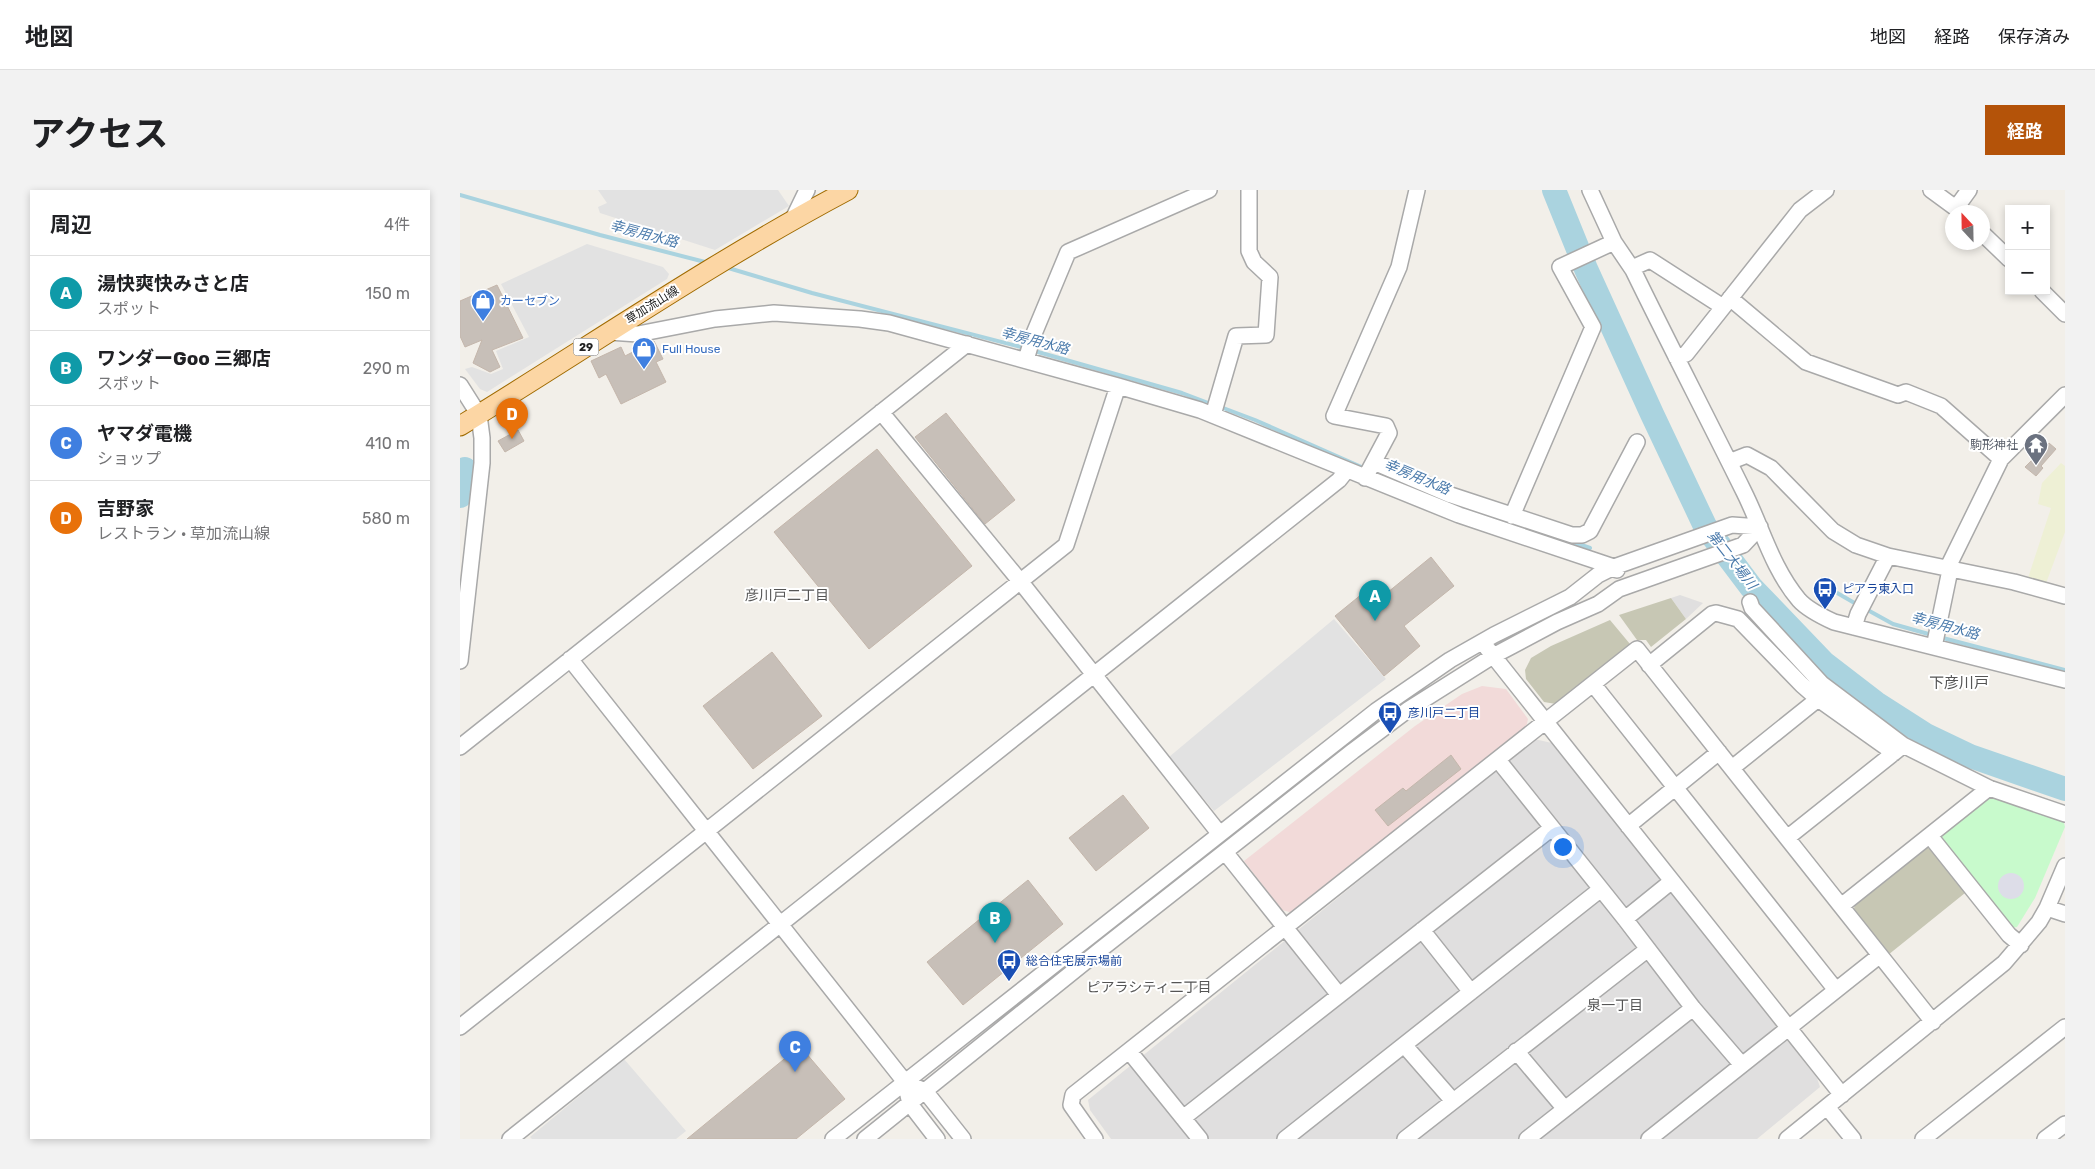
<!DOCTYPE html>
<html lang="ja">
<head>
<meta charset="utf-8">
<style>
  body { margin:0; font-family:Rubik,"Noto Sans JP",sans-serif; background:#f2f2f2; color:#202124 }
  .controls { position:absolute; right:15px; top:15px; display:grid; overflow:hidden; border-radius:0px; box-shadow:0 2px 8px #0003 }
  .controls button { width:45px; height:45px; display:grid; place-items:center; padding:0; border:0; border-bottom:1px solid #e0e0e0; background:#fff; color:#202124; font:25px sans-serif }
  .compass { position:absolute; left:1485px; top:15px; width:45px; height:45px; border-radius:50%; background:#fff; box-shadow:0 2px 8px #0003; rotate:338deg }
  .you { position:absolute; left:1102px; top:656px; width:18px; height:18px; margin:-12px; border:4px solid #fff; border-radius:50%; background:#1a73e8; box-shadow:0 0 0 8px #1a73e833 }
  .badge { display:grid; place-items:center; width:32px; height:32px; border-radius:50%; background:#b45309; color:#fff; font-size:16px; font-weight:700 }
  .pin { position:absolute; translate:-50% -41px; filter:drop-shadow(0 1px 2px #0008) }
  .pin::after { content:''; position:absolute; top:26px; width:18px; height:15px; background:inherit; clip-path:polygon(0 0,100% 0,50% 100%) }
  .list { margin:0; padding:0; list-style:none }
  h2 { display:flex; justify-content:space-between; align-items:center; height:65px; margin:0; padding:0 20px; font-size:21px }
  h2 small { font-size:16px; font-weight:400; color:#757577 }
  .list li { display:grid; grid-template-columns:32px 1fr auto; gap:15px; align-items:center; box-sizing:border-box; height:75px; padding:0 20px; border-top:1px solid #e0e0e0 }
  .list b { display:block; font-size:19px; white-space:nowrap }
  .list p { margin:0; font-size:16px; white-space:nowrap; color:#757577 }
  .list em { font-size:16px; font-style:normal; color:#757577 }
  .map { position:relative; flex:none; width:1605px; height:949px; overflow:hidden; border-radius:0px }
  header { display:flex; align-items:center; gap:30px; box-sizing:border-box; height:70px; padding:0 25px; background:#fff; border-bottom:1px solid #e0e0e0 }
  header strong { font-size:24px }
  nav { display:flex; gap:28px; margin-inline-start:auto; font-size:18px }
  .intro { display:flex; align-items:center; justify-content:space-between; box-sizing:border-box; height:120px; padding:0 30px }
  h1 { margin:0; font-size:35px }
  .button { padding:12px 22px; border-radius:0px; background:#b45309; color:#fff; font-size:18px; font-weight:700 }
  main { display:flex; gap:30px; padding:0 30px }
  aside { flex:1; background:#fff; border-radius:0px; box-shadow:0 2px 8px #0003 }
  .map>svg:first-child { display:block }
  .residential { fill:#e0dfdf }
  .commercial { fill:#f2dad9 }
  .construction { fill:#c7c7b4 }
  .farmland { fill:#eef0d5 }
  .park { fill:#c8facc }
  .parking { fill:#e2e2e2 }
  .plaza { fill:#dddde8 }
  .pier { fill:#fff }
  .lines { fill:none; stroke-linecap:round; stroke-linejoin:round }
  .stream { stroke:#aad3df; stroke-width:4 }
  .river { stroke:#aad3df; stroke-width:24 }
  .building { fill:#c7bfb8; stroke:#c4b6ab }
  .minor-casing { stroke:#a9a9a9; stroke-width:18 }
  .major-casing { stroke:#a06b00; stroke-width:21 }
  .minor { stroke:#fff; stroke-width:15 }
  .major { stroke:#fcd6a4; stroke-width:19 }
  .labels { text-anchor:middle; dominant-baseline:central; stroke-width:4; stroke-linejoin:round; paint-order:stroke }
  .shield { fill:#fff; stroke:#646464; stroke-width:1 }
  .shield-label { font-size:11px; font-weight:bold; fill:#222 }
  .shop-label { font-size:12px; fill:#366cbe; stroke:#fff; text-anchor:start }
  .street-label { font-size:12px; fill:#222; stroke:#fff }
  .worship-label { font-size:12px; fill:#5b616d; stroke:#fff; text-anchor:end }
  .transit-label { font-size:12px; fill:#164399; stroke:#fff; text-anchor:start }
  .water-label { font-size:14px; font-style:italic; fill:#4a7aab; stroke:#fff }
  .neighbourhood-label { font-size:14px; fill:#555; stroke:#fff }
  .quarter-label { font-size:15px; fill:#555; stroke:#fff }
</style>
</head>
<body>
<header>
<strong>地図</strong>
<nav><a>地図</a><a>経路</a><a>保存済み</a></nav>
</header>
<div class="intro"><h1>アクセス</h1><a class="button">経路</a></div>
<main>
<aside>
<h2>周辺<small>4件</small></h2>
<ul class="list">
<li><span class="badge" style="background:#0f9aa8">A</span><div><b>湯快爽快みさと店</b><p>スポット</p></div><em>150 m</em></li>
<li><span class="badge" style="background:#0f9aa8">B</span><div><b>ワンダーGoo 三郷店</b><p>スポット</p></div><em>290 m</em></li>
<li><span class="badge" style="background:#3f7fe0">C</span><div><b>ヤマダ電機</b><p>ショップ</p></div><em>410 m</em></li>
<li><span class="badge" style="background:#e8710a">D</span><div><b>吉野家</b><p>レストラン · 草加流山線</p></div><em>580 m</em></li>
</ul>
</aside>
<div class="map">
<svg width="1605" height="949" viewBox="0 0 1605 949">
  <rect width="100%" height="100%" fill="#f2efe9"/>
  <path class="residential" d="M1220,405L1243,413L1226,429L1211,408Z
    M1074,549L1092,553L1357,888L1360,897L1297,949H651L630,920L628,910Z"/>
  <path class="commercial" d="M1022,496L1046,499L1068,529L1066,538L833,723L822,720L784,671L955,536L1002,504Z"/>
  <path class="construction" d="M1211,408L1226,429L1191,457L1186,450H1177L1159,425Z
    M1150,430L1170,454L1096,514L1084,512L1066,489L1065,480L1071,468L1091,456Z
    M1465,657L1471,659L1505,703L1428,765L1394,719L1395,713Z"/>
  <path class="farmland" d="M1601,273L1605,276V342L1585,396L1567,391L1591,318L1578,314L1582,293Z"/>
  <path class="park" d="M1536,606L1603,629L1605,637L1575,708L1557,737L1552,738L1482,650L1483,642L1529,607Z"/>
  <path class="parking" d="M138,0H318L329,16L255,60L140,23L138,17L147,13Z
    M127,54L203,77L209,84L207,89L27,202L20,199L5,179L12,177L31,184L43,179L36,161L69,147L41,94Z
    M874,429L926,489L754,621L709,567Z
    M164,869L226,941L216,949H72L70,947Z"/>
  <path class="plaza" d="M1538 696a13 13 0 1 1 26 0a13 13 0 1 1-26 0Z"/>
  <path class="pier" d="M1291,406L1312,409L1326,427L1305,424Z"/>
  <g class="lines">
    <path class="stream" d="M0,5L140,45L249,73
      M265,77L352,103L565,158
      M571,160L722,203L751,214
      M758,216L795,230L906,279
      M912,281L927,288
      M989,313L1058,335
      M1110,351L1130,358
      M1364,399L1372,400L1398,415
      M1404,418L1433,434L1472,445
      M1479,447L1605,480"/>
    <path class="river" d="M1094,0L1126,79L1192,224L1245,336L1291,397L1364,473L1416,513L1466,545L1510,566L1605,599
      M0,306L5,279"/>
  </g>
  <path class="building" d="M37,95L63,148L32,160L40,177L30,182L13,173L22,150L5,157L0,146V111Z
    M194,151L203,169L196,172L206,192L161,214L146,184L139,188L131,171L161,157L165,166Z
    M486,223L555,310L525,334L455,247Z
    M58,240L64,251L45,262L38,251Z
    M1589,253L1596,259L1581,276L1583,278L1576,286L1565,277Z
    M417,259L512,376L409,459L314,342Z
    M971,367L994,396L944,436L960,456L924,486L875,426L913,395L922,407Z
    M312,462L362,526L293,579L243,516Z
    M991,565L1001,579L928,636L915,620L943,598L946,601Z
    M663,605L689,638L636,681L609,648Z
    M568,690L603,734L503,815L467,772Z
    M340,856L385,909L336,949H227Z"/>
  <g class="lines">
    <g class="minor-casing">
      <path id="minor" d="M1130,0L1154,52L1173,80C1209,154 1247,227 1284,302C1302,338 1312,378 1339,410C1348,420 1363,427 1374,432L1605,490
        M1471,0L1501,22
        M1496,18L1509,0
        M333,29L347,0
        M1522,43L1549,69
        M1172,78L1190,70L1263,117
        M1582,101L1605,124
        M1270,108L1346,172L1438,205L1446,202L1481,216L1541,269
        M149,142L178,144L255,129L314,123L400,129L429,133L658,196L740,220L999,325L1154,377L1157,380
        M1216,167L1226,164L1340,20L1366,0
        M566,170L573,146L608,62L749,0
        M0,195L19,225L22,248V273L0,471
        M421,222L560,391L759,643
        M753,225L776,146L806,145L810,87L794,72L789,61V0
        M914,272L991,305L1112,345H1122L1130,341L1177,252
        M1269,272L1287,265L1311,278L1373,341L1396,355L1428,366L1554,392L1605,406
        M905,288L929,243L926,236L874,226L939,77L957,0
        M1052,326L1133,137L1100,77L1154,52
        M1487,379L1541,269L1605,205
        M1290,412L1292,418L1362,494L1443,555L1529,598L1605,624
        M1394,437L1398,424L1428,366
        M1474,457L1490,380
        M1027,458L1382,905
        M110,469L445,892L465,901L503,949
        M1189,475L1252,424L1256,423L1278,429L1342,495L1358,509L1434,563
        M1133,494L1376,800
        M0,557L507,154
        M1038,570L1165,729L1233,818L1282,875
        M1272,578L1358,509
        M1168,636L1259,562
        M1470,646L1549,745L1561,755
        M1327,648L1440,558
        M765,662L879,805
        M1381,716L1529,598
        M1587,718L1605,724
        M1165,729L1212,691
        M962,740L1011,802
        M0,837L606,355L658,196
        M945,856L993,911
        M669,861L740,949
        M1056,861L1105,919
        M448,905L450,914L477,949
        M1367,917L1393,949
        M723,928L1092,638
        M50,949L879,290L887,280
        M373,949L916,521L990,470L1034,445L1110,407L1138,385L1154,377L1272,335L1300,337
        M405,949L640,760L893,561L949,519L1033,466L1097,432L1138,414L1159,399L1283,355L1300,337
        M635,949L611,915L613,905L1177,459L1473,832
        M825,949L1141,699
        M945,949L1188,759
        M1067,949L1233,818
        M1189,949L1419,766
        M1327,949L1544,773L1579,732L1587,718L1605,676
        M1463,949L1605,837
        M1585,949L1605,934"/>
    </g>
    <g class="major-casing">
      <path id="major" d="M0,236C129,157 254,71 388,0"/>
    </g>
    <use href="#minor" class="minor"/>
    <use href="#major" class="major"/>
  </g>
  <defs>
    <g id="shop-pin" transform="scale(1.25)"><path d="M0 17L-7.5 6A9.5 9.5 0 1 1 7.5 6Z" fill="#3f7fe0" stroke="#fff"/><path d="M-5-2.5h2.3a2.7 3.5 0 0 1 5.4 0H5L5.5 6h-11ZM-1.5-2.5h3a1.5 2.3 0 0 0-3 0Z" fill="#fff"/></g>
    <g id="temple-pin" transform="scale(1.25)"><path d="M0 17L-7.5 6A9.5 9.5 0 1 1 7.5 6Z" fill="#6b7280" stroke="#fff"/><path d="M0-6L5-2H3V0L6.5 2.5H4V6H1.5V3h-3V6H-4V2.5H-6.5L-3 0V-2H-5Z" fill="#fff"/></g>
    <g id="bus-pin" transform="scale(1.25)"><path d="M0 17L-7.5 6A9.5 9.5 0 1 1 7.5 6Z" fill="#1a4fb4" stroke="#fff"/><path d="M-5-6H5V4H4V6H2V4H-2V6H-4V4H-5ZM-3.5-4V0h7V-4ZM-3.5 1.2v1.5H-2V1.2ZM2 1.2v1.5H3.5V1.2Z" fill="#fff"/></g>
  </defs>
  <g fill-rule="evenodd">
    <use href="#shop-pin" x="23" y="111"/>
    <use href="#shop-pin" x="184" y="159"/>
    <use href="#temple-pin" x="1576" y="255"/>
    <use href="#bus-pin" x="1365" y="399"/>
    <use href="#bus-pin" x="930" y="523"/>
    <use href="#bus-pin" x="549" y="771"/>
  </g>
  <g class="labels">
    <rect class="shield" x="113.5" y="148.5" width="25" height="17" rx="4"/>
    <g class="shield-label">
      <text x="126" y="157">29</text>
    </g>
    <g class="shop-label">
      <text x="40" y="111">カーセブン</text>
      <text x="202" y="159">Full House</text>
    </g>
    <g class="street-label">
      <text transform="translate(192 115) rotate(-32)">草加流山線</text>
    </g>
    <g class="worship-label">
      <text x="1558" y="255">駒形神社</text>
    </g>
    <g class="transit-label">
      <text x="1382" y="399">ピアラ東入口</text>
      <text x="948" y="523">彦川戸二丁目</text>
      <text x="566" y="771">総合住宅展示場前</text>
    </g>
    <g class="water-label">
      <text transform="translate(184 44) rotate(15)">幸房用水路</text>
      <text transform="translate(575 151) rotate(15)">幸房用水路</text>
      <text transform="translate(957 287) rotate(23)">幸房用水路</text>
      <text transform="translate(1272 370) rotate(52)">第二大場川</text>
      <text transform="translate(1485 436) rotate(15)">幸房用水路</text>
    </g>
    <g class="neighbourhood-label">
      <text x="327" y="405">彦川戸二丁目</text>
      <text x="689" y="797">ピアラシティ二丁目</text>
      <text x="1155" y="815">泉一丁目</text>
    </g>
    <g class="quarter-label">
      <text x="1499" y="493">下彦川戸</text>
    </g>
  </g>
</svg>
<div class="controls">
<button>+</button>
<button>−</button>
</div>
<svg class="compass" viewBox="-18 -18 36 36"><path d="M0-13l5 13h-10z" fill="#e53935"/><path d="M0 13l5-13h-10z" fill="#757577"/></svg>
<div class="you"></div>
<div class="pin badge" style="left:915px;top:431px;background:#0f9aa8">A</div>
<div class="pin badge" style="left:535px;top:753px;background:#0f9aa8">B</div>
<div class="pin badge" style="left:335px;top:882px;background:#3f7fe0">C</div>
<div class="pin badge" style="left:52px;top:249px;background:#e8710a">D</div>
</div>
</main>
</body>
</html>
